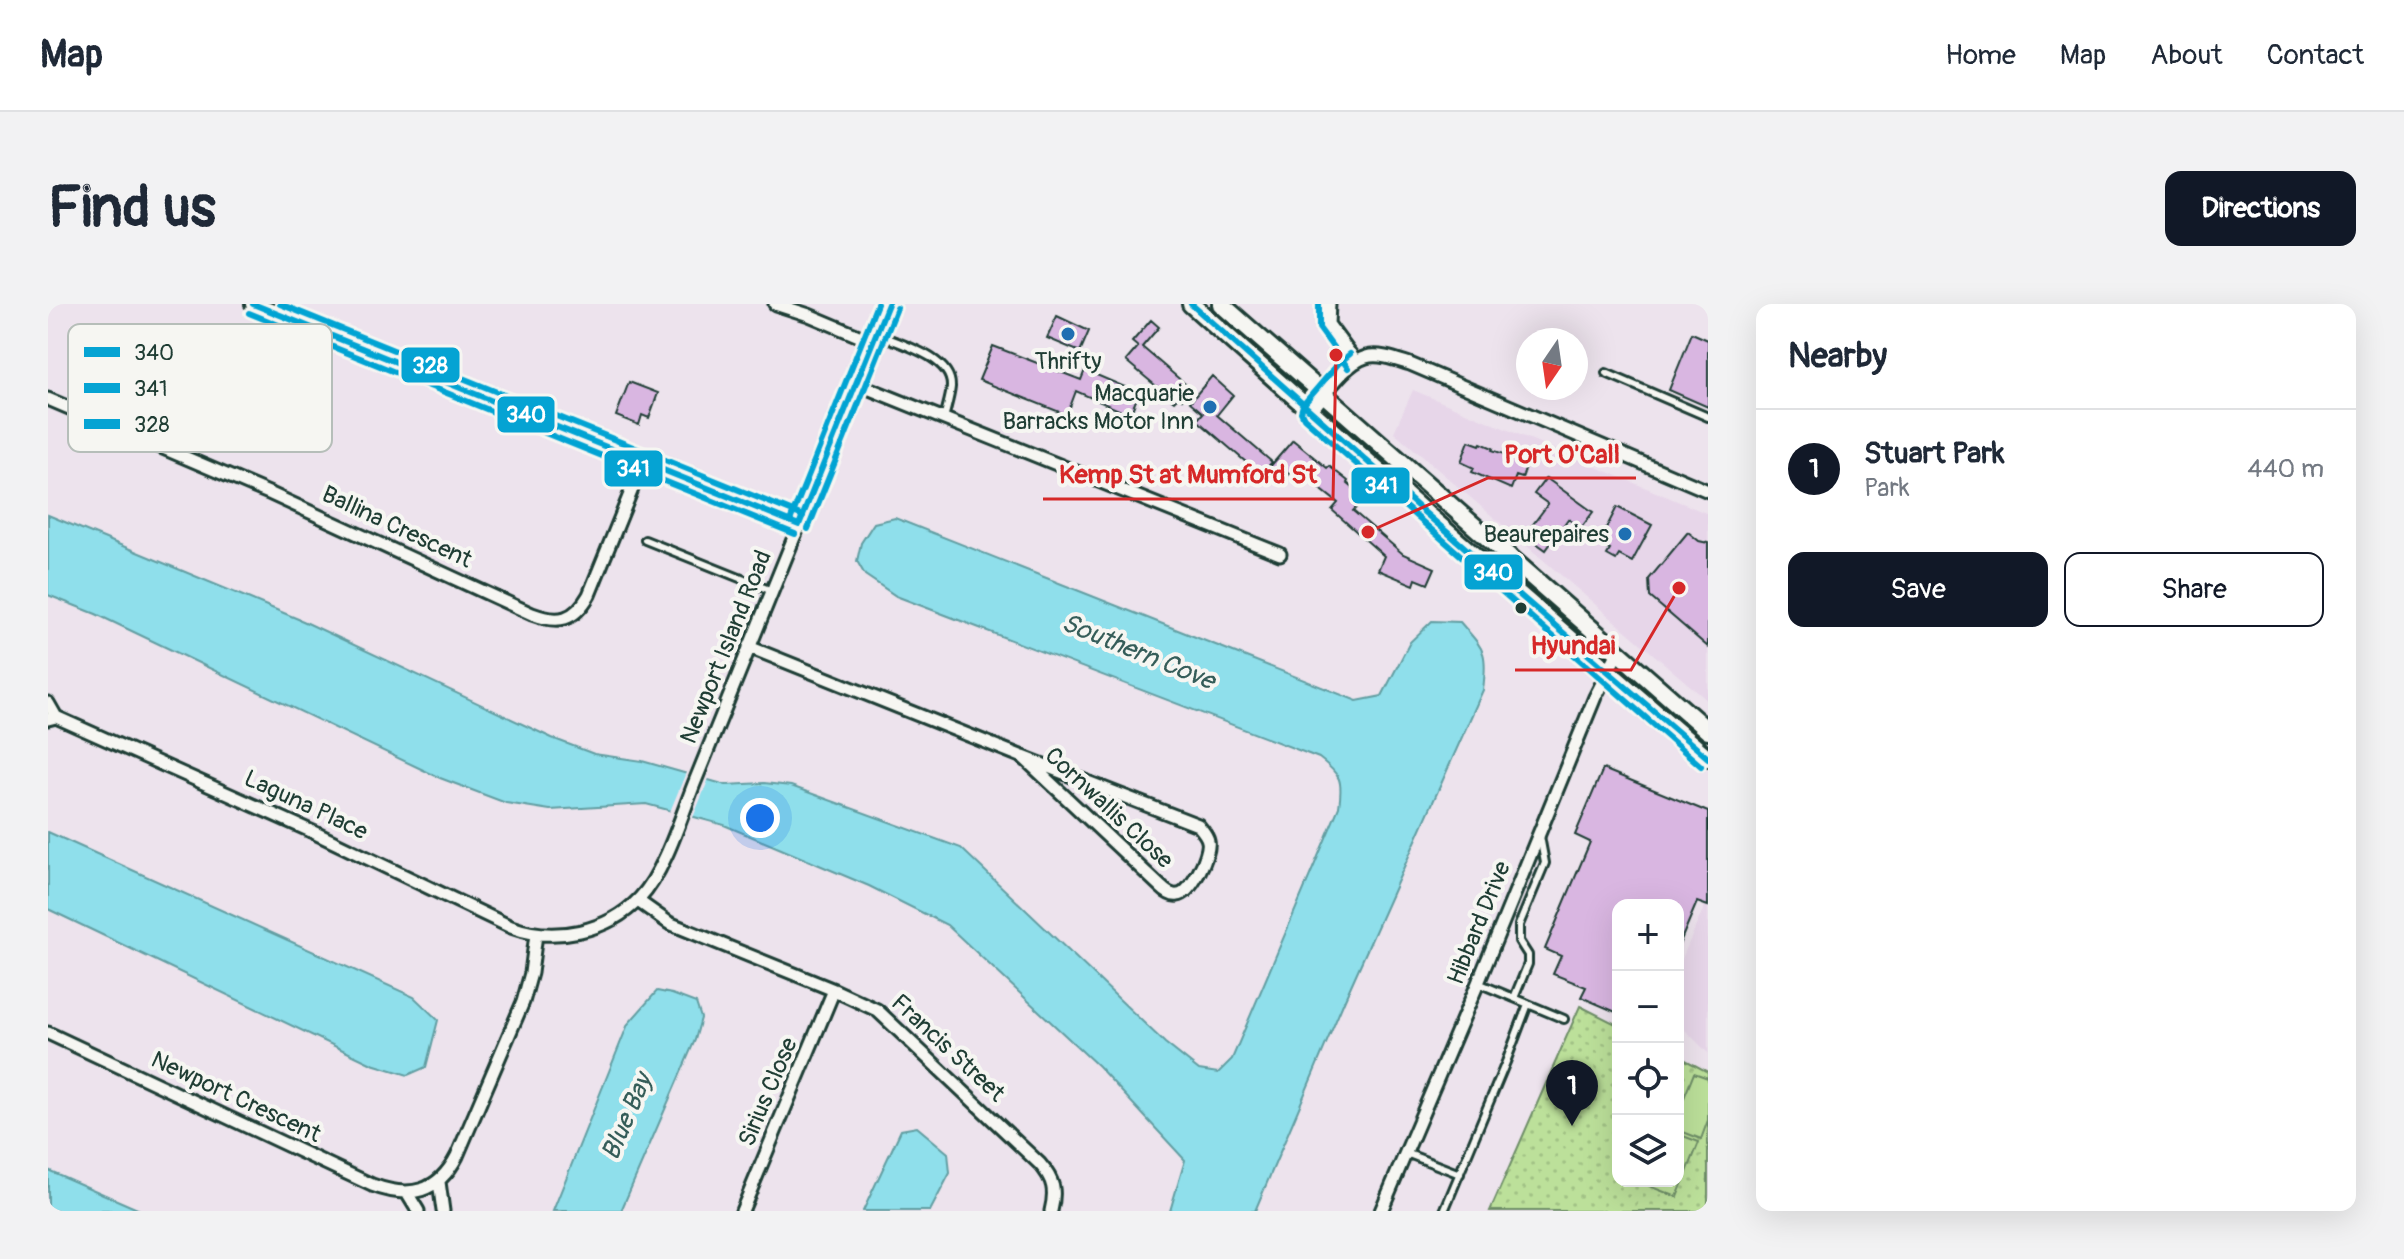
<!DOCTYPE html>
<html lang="en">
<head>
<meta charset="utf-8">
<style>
  body { margin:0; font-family:Pangolin,sans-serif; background:#f2f2f3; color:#1f2937 }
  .controls { position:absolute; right:24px; bottom:24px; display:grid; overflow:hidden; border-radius:16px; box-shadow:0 8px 32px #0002 }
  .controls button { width:72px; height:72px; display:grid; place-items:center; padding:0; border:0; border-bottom:2px solid #e0e1e3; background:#fff; color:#1f2937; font:40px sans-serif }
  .compass { position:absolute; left:1468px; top:24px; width:72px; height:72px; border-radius:50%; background:#fff; box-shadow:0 8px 32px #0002; rotate:193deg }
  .you { position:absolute; left:712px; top:514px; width:28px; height:28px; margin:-20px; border:6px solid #fff; border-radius:50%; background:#1a73e8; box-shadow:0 0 0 12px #1a73e833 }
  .badge { display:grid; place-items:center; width:52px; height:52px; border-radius:50%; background:#111827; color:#fff; font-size:26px; font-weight:700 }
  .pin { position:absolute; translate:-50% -66px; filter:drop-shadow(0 2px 4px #0008) }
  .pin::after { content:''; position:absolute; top:42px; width:28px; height:24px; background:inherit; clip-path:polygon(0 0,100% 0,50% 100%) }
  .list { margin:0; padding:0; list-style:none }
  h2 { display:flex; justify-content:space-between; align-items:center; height:104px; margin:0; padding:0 32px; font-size:34px }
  h2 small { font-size:26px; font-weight:400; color:#747a83 }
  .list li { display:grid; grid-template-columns:52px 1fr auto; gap:24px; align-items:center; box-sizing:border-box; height:120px; padding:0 32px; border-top:2px solid #e0e1e3 }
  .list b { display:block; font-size:30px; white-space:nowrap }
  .list p { margin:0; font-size:26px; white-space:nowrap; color:#747a83 }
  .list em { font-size:26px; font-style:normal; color:#747a83 }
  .actions { display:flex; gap:16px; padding:24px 32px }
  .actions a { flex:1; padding:18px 0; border:2px solid #111827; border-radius:16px; text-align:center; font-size:28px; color:#111827 }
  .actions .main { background:#111827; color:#fff }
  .icon { flex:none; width:44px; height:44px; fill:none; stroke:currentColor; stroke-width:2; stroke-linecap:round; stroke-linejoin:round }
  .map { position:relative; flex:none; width:1660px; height:907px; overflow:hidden; border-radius:16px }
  header { display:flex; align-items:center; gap:48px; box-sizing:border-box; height:112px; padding:0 40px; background:#fff; border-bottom:2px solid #e0e1e3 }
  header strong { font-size:38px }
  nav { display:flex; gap:44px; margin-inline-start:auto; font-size:28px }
  .intro { display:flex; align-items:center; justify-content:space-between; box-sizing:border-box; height:192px; padding:0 48px }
  h1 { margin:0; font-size:56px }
  .button { padding:20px 36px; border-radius:16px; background:#111827; color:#fff; font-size:28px; font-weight:700 }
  main { display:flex; gap:48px; padding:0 48px }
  aside { flex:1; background:#fff; border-radius:16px; box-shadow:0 8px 32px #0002 }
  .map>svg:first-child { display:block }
  .built { fill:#e7d6e9 }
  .grass { fill:url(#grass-dots); stroke:#6e8e67; stroke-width:2 }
  .garden { fill:#bce09a; stroke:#6e8e67; stroke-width:2 }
  .water { fill:#8fdfeb; stroke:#629ea2; stroke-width:2 }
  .pier { fill:#ede3ed }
  .building { fill:#d9b6e1; stroke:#1f3d34; stroke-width:2 }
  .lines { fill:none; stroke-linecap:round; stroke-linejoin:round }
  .service-casing { stroke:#1f3d34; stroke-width:12 }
  .minor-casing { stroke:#1f3d34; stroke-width:17 }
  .tertiary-casing { stroke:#1f3d34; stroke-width:20 }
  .secondary-casing { stroke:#1f3d34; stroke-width:22 }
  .service { stroke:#f6f6f2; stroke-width:6 }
  .minor { stroke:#f6f6f2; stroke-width:11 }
  .tertiary { stroke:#f6f6f2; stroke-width:14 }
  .secondary { stroke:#f6f6f2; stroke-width:16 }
  .bus-1-casing { stroke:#f6f6f2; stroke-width:12 }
  .bus-2-casing { stroke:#f6f6f2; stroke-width:12 }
  .bus-3-casing { stroke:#f6f6f2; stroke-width:12 }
  .bus-1 { stroke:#05a3d3; stroke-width:6 }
  .bus-2 { stroke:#05a3d3; stroke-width:6 }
  .bus-3 { stroke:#05a3d3; stroke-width:6 }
  .poi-dot { fill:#1f6fb2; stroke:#f6f6f2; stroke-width:3 }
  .bus-dot { fill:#1f3d34; stroke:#f6f6f2; stroke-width:3 }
  .labels { text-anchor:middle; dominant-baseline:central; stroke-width:8; stroke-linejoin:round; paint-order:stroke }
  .poi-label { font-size:24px; fill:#1f3d34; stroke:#f6f6f2; text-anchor:end }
  .street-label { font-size:24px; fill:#1f3d34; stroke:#f6f6f2 }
  .water-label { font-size:26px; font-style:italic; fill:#355d59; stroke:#f6f6f2 }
  .key { fill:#f6f6f2; stroke:#b6beb9; stroke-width:2 }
  .key-label { font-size:22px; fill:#1f3d34 }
  .leader { fill:none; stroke:#d62828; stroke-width:3 }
  .callout-dot { fill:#d62828; stroke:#f6f6f2; stroke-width:3 }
  .callout-label { font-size:26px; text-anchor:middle; font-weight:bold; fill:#d62828; stroke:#f6f6f2; stroke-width:8; stroke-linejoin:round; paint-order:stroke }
  .line-badge { stroke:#f6f6f2; stroke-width:3 }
  .badge-label { font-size:22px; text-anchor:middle; font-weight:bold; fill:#fff }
</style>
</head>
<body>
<header>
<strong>Map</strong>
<nav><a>Home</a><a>Map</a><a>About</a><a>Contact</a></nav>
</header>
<div class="intro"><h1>Find us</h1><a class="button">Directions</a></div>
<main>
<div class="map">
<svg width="1660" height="907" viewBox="0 0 1660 907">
  <defs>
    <pattern id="grass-dots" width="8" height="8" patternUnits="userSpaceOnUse" patternTransform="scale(2)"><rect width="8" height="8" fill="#bce09a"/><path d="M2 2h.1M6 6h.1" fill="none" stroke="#a1c185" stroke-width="1.8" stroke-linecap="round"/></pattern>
  </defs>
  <rect width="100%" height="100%" fill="#ede3ed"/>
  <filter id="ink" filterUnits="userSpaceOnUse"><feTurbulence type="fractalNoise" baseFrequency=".0125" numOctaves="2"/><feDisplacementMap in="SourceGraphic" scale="16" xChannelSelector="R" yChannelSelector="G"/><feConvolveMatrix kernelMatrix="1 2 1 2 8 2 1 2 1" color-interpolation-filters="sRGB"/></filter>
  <g filter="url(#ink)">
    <path class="built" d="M1365,86L1660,210V397L1346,128Z
      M1660,594V749L1630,719V664Z"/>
    <path class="grass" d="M1532,702L1570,721V877H1630V752L1660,768V907H1442Z"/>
    <path class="garden" d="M1646,769L1660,774V816L1653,835L1630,826V809Z
      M1630,830L1651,838L1629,893L1601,882L1603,877H1630Z"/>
    <path class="water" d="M0,211L255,317L504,434L546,450L594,457L678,481L716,479L743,482L913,544L1117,739L1151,766L1170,769L1184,755L1291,503C1295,476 1293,471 1271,454L848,292L817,271L809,257L813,239L826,219L847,214L1309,397L1334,392L1362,338L1384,317L1412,318C1436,346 1440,346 1435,386L1297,695L1207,907H1122L1137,856L1050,762L899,621L821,582L676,521L598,500L502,506L458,499L392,474L48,310L0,291Z
      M0,528L366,693L390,716L378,763L360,771L324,760L0,605Z
      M609,687L624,690L648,699L653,714L647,736L573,907H505L580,720Z
      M869,823L900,849L902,869L882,907H815L853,826Z
      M0,866L94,907H0Z"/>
    <path class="pier" d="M639,466L662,472L644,516L621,510Z"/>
    <path class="building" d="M1009,12L1041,27L1032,48L999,34Z
      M1103,16L1111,23L1094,43L1143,85L1134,95L1131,92L1126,97L1078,57L1090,43L1084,38Z
      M1644,29L1660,36V103L1621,86Z
      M945,42L1033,76L1037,66L1091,89L1082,111L1028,87L1019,111L931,76Z
      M1164,72L1185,91L1169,111L1224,158L1213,171L1149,116L1155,109L1142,98Z
      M581,78L610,89L601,114L594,111L591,121L568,112Z
      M1245,136L1279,164L1281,162L1300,177L1299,179L1317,194L1305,207L1355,250L1387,264L1380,280L1368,275L1366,281L1330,266L1336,252L1284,206L1290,199L1261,176L1258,180L1243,167L1234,177L1220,165Z
      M1421,137L1432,141L1433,139L1445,144L1444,146L1477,157L1475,162L1478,163L1474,174L1468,172L1463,185L1424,168L1426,164L1413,158Z
      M1498,174L1545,208L1533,224L1520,215L1498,246L1477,231L1500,200L1486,190Z
      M1569,203L1604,221L1584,258L1571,251L1568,256L1559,251L1562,246L1550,240Z
      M1640,228L1651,237L1660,239V343L1602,293L1601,275Z
      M1555,465L1660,508V602L1649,598L1630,643V601H1570V709L1533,693L1538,683L1505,670L1513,652L1497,645L1542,538L1527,531Z"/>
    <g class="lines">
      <g class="service-casing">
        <path id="service" d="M829,30C852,40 904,53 903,83C902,94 898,105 896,115
          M1558,69L1660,113
          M597,236L724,287
          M1430,679L1516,715
          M1466,694L1480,660V651L1471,637V621L1497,559L1492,532
          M1358,849L1412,870
          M1396,907L1458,758L1480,700"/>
      </g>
      <g class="minor-casing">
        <path id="minor" d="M727,0L761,11L825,38
          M1281,0L1280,20L1308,58
          M807,79L1232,250
          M0,95L223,190L484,310C511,320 526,317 541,291L595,158
          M1263,107C1277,91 1297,59 1318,53C1331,49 1349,56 1362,60L1660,187
          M701,343L975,453
          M0,399L8,413
          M0,415L8,413L265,528L463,623C506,639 560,628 592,594C616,569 633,513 646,480C681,393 716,307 751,221
          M975,453L1150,521C1154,526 1159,531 1160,537C1163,549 1143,590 1130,591C1124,592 1117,587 1113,583Z
          M590,597L621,619L786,686L829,706L992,860C1006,876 1008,887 1003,907
          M0,729L324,881C362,895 390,889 409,852L475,698L483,669L488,630
          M391,878L395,907
          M359,889L370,907
          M694,907L786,686
          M1333,907L1430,679L1547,393L1570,348"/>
      </g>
      <g class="tertiary-casing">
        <path id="tertiary" d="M205,0L751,221L840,0"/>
      </g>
      <g class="secondary-casing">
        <path id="secondary" d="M1143,0L1377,209L1660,454
          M1173,0L1660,427"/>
      </g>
      <use href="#service" class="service"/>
      <use href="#minor" class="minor"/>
      <use href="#tertiary" class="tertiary"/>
      <use href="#secondary" class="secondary"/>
      <g class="bus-1-casing">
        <path id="bus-1" d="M205,0L751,221
          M1143,0L1377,209L1660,454
          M751,221L840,0"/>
      </g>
      <g class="bus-2-casing">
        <path id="bus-2" d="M1271,0V24L1300,64
          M201,9L747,230
          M1302,50L1290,60L1255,101L1253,108L1256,114L1653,462
          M760,225L849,4"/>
      </g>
      <g class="bus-3-casing">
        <path id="bus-3" d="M232,0L755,212
          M742,217L829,0"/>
      </g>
      <use href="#bus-1" class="bus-1"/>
      <use href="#bus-2" class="bus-2"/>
      <use href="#bus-3" class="bus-3"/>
    </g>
  </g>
  <g class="poi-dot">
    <circle cx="1020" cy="30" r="8"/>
    <circle cx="1162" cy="103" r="8"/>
    <circle cx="1577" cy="230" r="8"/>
  </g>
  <circle class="bus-dot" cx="1473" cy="304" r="7"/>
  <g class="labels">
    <g class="poi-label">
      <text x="1020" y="57" text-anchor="middle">Thrifty</text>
      <text x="1146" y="89">Macquarie<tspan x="1146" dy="28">Barracks Motor Inn</tspan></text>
      <text x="1561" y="230">Beaurepaires</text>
    </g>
    <g class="street-label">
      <text transform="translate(349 223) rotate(25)">Ballina Crescent</text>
      <text transform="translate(678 343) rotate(-68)">Newport Island Road</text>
      <text transform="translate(258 501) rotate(25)">Laguna Place</text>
      <text transform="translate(1061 504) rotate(43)">Cornwallis Close</text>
      <text transform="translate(1431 619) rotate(-68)">Hibbard Drive</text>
      <text transform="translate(900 744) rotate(43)">Francis Street</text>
      <text transform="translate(720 788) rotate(-67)">Sirius Close</text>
      <text transform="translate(188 793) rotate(25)">Newport Crescent</text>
    </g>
    <g class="water-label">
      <text transform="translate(1090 348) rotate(22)">Southern Cove</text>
      <text transform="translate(579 813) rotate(-67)">Blue Bay</text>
    </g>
  </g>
  <rect x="20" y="20" width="264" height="128" rx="12" class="key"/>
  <rect x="36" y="43" width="36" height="10" fill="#05a3d3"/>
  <rect x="36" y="79" width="36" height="10" fill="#05a3d3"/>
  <rect x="36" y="115" width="36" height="10" fill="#05a3d3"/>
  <g class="key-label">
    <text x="86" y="56">340</text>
    <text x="86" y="92">341</text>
    <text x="86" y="128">328</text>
  </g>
  <path class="leader" d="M1320 228L1440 174H1588M1288 51L1285 195H995M1631 284L1583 366H1467"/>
  <g class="callout-dot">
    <circle cx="1320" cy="228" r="8"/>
    <circle cx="1288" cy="51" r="8"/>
    <circle cx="1631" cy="284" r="8"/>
  </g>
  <g class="callout-label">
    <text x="1514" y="159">Port O'Call</text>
    <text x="1140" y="179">Kemp St at Mumford St</text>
    <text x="1525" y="350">Hyundai</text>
  </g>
  <g class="line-badge">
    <rect x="352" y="42" width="61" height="38" rx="8" fill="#05a3d3"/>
    <rect x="448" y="91" width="60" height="39" rx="8" fill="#05a3d3"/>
    <rect x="555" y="145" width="61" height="39" rx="8" fill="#05a3d3"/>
    <rect x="1302" y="162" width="61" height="39" rx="8" fill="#05a3d3"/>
    <rect x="1415" y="249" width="61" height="38" rx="8" fill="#05a3d3"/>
  </g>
  <g class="badge-label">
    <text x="382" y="69">328</text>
    <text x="478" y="118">340</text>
    <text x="585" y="172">341</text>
    <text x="1333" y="189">341</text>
    <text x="1445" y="276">340</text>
  </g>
</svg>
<div class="controls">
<button>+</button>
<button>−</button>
<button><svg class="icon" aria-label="locate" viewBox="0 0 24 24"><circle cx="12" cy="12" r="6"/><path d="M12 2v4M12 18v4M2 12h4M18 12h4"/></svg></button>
<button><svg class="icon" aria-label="layers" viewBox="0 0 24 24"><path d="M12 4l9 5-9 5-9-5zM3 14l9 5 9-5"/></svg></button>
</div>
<svg class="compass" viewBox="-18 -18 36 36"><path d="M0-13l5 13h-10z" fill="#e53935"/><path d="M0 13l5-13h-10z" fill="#747a83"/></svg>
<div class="you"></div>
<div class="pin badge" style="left:1524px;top:822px">1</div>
</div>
<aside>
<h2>Nearby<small></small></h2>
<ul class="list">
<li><span class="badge">1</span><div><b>Stuart Park</b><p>Park</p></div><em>440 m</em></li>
</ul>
<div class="actions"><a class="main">Save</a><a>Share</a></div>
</aside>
</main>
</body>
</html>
